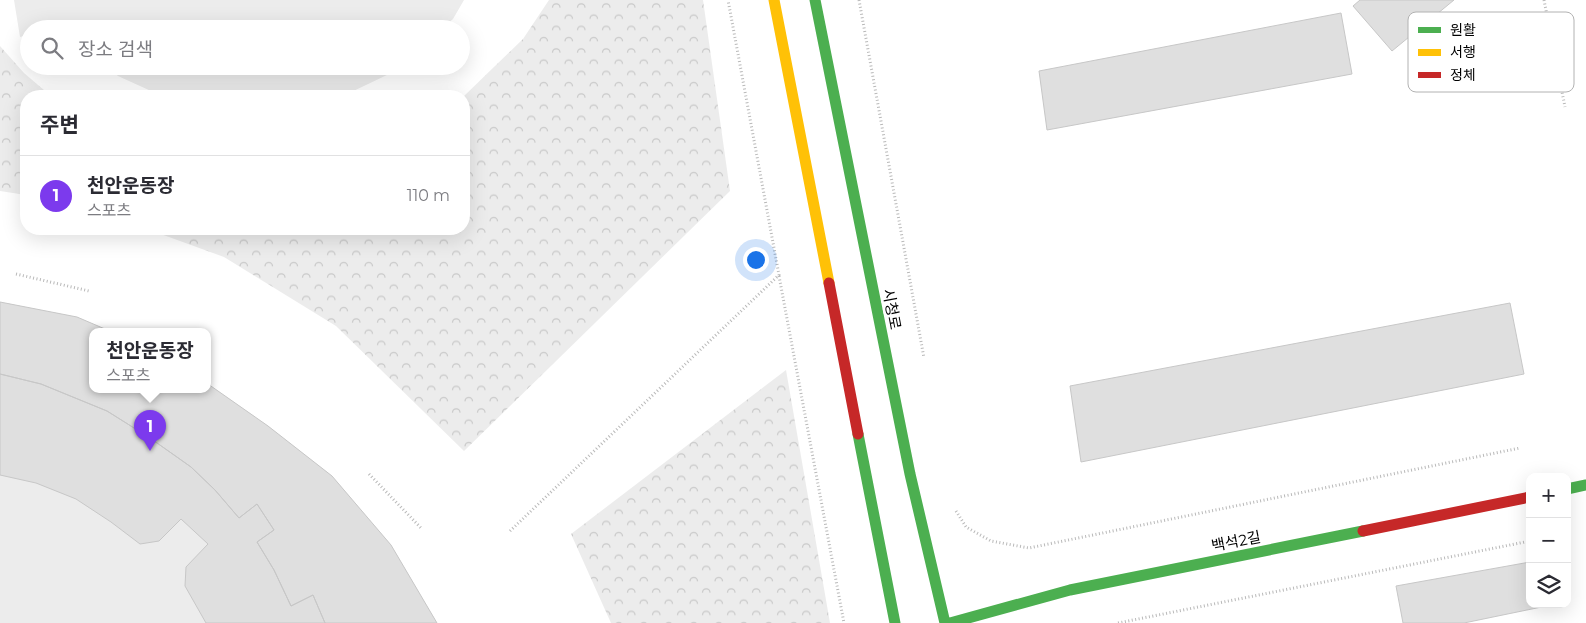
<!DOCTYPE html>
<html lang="ko">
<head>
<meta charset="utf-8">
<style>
  body { margin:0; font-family:Montserrat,"Noto Sans KR",sans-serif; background:#f2f2f3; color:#2b2b33 }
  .controls { position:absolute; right:15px; bottom:15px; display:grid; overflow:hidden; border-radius:10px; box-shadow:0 5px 20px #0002 }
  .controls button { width:45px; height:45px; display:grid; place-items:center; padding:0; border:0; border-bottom:1px solid #e1e1e2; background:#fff; color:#2b2b33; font:25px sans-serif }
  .you { position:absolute; left:755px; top:259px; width:18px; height:18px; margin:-12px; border:4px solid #fff; border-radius:50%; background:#1a73e8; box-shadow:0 0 0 8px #1a73e833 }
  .badge { display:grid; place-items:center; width:32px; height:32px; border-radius:50%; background:#7c3aed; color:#fff; font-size:16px; font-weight:700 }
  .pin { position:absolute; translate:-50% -41px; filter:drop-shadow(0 1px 2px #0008) }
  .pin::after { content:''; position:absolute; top:26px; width:18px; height:15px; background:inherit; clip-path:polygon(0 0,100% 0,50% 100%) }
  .popup { position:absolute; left:89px; top:328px; width:122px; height:65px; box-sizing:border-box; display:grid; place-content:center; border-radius:10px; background:#fff; filter:drop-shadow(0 1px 4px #0005); font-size:16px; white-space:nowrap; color:#7c7c81 }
  .popup b { font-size:19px; color:#2b2b33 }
  .popup::after { content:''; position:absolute; left:50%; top:100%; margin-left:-10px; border:10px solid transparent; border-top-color:#fff }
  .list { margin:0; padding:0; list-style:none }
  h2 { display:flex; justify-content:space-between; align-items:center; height:65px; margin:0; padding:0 20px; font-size:21px }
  h2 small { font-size:16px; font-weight:400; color:#7c7c81 }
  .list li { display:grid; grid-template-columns:32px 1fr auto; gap:15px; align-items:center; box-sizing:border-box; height:80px; padding:0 20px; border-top:1px solid #e1e1e2 }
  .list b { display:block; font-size:19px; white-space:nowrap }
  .list p { margin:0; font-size:16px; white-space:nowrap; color:#7c7c81 }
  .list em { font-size:16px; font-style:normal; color:#7c7c81 }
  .icon { flex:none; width:28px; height:28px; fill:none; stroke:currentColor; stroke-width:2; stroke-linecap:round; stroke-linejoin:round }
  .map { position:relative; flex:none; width:1586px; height:623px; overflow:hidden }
  .search { position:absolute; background:#fff; box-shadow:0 5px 20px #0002; left:20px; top:20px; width:450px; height:55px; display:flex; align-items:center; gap:12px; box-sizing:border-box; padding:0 18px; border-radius:28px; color:#7c7c81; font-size:19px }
  .panel { position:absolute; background:#fff; box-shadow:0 5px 20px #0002; left:20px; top:90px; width:450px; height:145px; border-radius:20px }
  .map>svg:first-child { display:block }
  .forest { fill:url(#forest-crowns) }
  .garden { fill:#ececec }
  .building { fill:#dfdfdf; stroke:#c7c7c7 }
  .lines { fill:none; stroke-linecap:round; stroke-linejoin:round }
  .path { stroke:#b9b9b9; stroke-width:3; stroke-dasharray:1 2.5; stroke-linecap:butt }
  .fast { stroke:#4caf50; stroke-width:11 }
  .slow { stroke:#ffc107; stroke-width:11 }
  .jam { stroke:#c62828; stroke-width:11 }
  .labels { text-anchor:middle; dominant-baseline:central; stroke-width:5; stroke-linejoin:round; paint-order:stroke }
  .street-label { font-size:15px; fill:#000; stroke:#fff }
  .key { fill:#fff; stroke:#b2b2b2; stroke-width:1 }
  .key-label { font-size:14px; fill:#000 }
</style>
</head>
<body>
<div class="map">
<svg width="1586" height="623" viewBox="0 0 1586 623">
  <defs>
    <pattern id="forest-crowns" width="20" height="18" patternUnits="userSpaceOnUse" patternTransform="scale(1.25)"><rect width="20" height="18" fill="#ececec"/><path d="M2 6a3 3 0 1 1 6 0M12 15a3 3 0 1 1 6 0" fill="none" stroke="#c9c9c9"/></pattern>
  </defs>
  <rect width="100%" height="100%" fill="#fff"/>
  <path class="forest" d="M549,0H703L730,191L464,451L336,326L224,257L147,229H464V96L523,39Z
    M0,46L24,73L51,96H26V195L0,191Z
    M786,370L830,623H611L571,534Z"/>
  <path class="garden" d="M14,0H464L453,19L442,29H29V35L20,37Z
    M106,66H398L389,74L343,96H162L118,76Z
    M0,302L77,317L112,332H92V390H208V384L268,426L332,476L391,545L437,623H0Z"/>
  <path class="building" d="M1360,0H1454L1392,51L1353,6Z
    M1341,13L1352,74L1047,130L1039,71Z
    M0,302L77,317L112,332H92V390H208V384L268,426L332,476L391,545L437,623H325L313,595L291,606L274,570L257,542L274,530L257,504L239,518L215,490L191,467L150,438L107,411L41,384L0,374Z
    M1510,303L1524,374L1081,462L1070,386Z
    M0,374L41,384L107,411L150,438L191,467L215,490L239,518L257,504L274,530L257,542L274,570L291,606L313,595L325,623H206L185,586L186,567L208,544L181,519L159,541L140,544L111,522L76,499L36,483L0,475Z
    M1530,562V604H1556L1464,623H1403L1396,586Z"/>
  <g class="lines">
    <path class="path" d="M859,0L924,358
      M1544,0L1565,107
      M16,274L89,291
      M779,276L844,623
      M369,474L422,529
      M956,511L966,527L991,541L1029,548L1520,448
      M510,531L779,275L728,0
      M1118,623L1530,541"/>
    <path class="fast" d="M815,0L910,474L945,623
      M858,434L895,623
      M1567,489L1586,485
      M950,623L1070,590L1363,531"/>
    <path class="slow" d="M774,0L829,283"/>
    <path class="jam" d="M829,283L858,434
      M1363,531L1530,497"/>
  </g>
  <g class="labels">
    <g class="street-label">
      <text transform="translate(892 309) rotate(79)">시청로</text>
      <text transform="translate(1236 541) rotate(-11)">백석2길</text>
    </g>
  </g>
  <rect x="1408" y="12" width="166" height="80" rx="8" class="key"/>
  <rect x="1418" y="27" width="23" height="6" fill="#4caf50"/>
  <rect x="1418" y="49" width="23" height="7" fill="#ffc107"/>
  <rect x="1418" y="72" width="23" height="6" fill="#c62828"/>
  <g class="key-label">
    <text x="1450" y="35">원활</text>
    <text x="1450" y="57">서행</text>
    <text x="1450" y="80">정체</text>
  </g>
</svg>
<div class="controls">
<button>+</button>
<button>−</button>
<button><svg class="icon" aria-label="layers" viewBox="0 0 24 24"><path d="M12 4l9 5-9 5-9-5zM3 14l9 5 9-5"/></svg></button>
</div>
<div class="you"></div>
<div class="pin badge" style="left:150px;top:451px">1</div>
<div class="popup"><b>천안운동장</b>스포츠</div>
<div class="search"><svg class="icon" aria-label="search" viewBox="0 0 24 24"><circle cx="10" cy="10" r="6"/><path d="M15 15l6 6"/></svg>장소 검색</div>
<section class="panel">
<h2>주변<small></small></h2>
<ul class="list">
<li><span class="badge">1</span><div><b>천안운동장</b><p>스포츠</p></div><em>110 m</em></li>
</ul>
</section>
</div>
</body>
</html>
